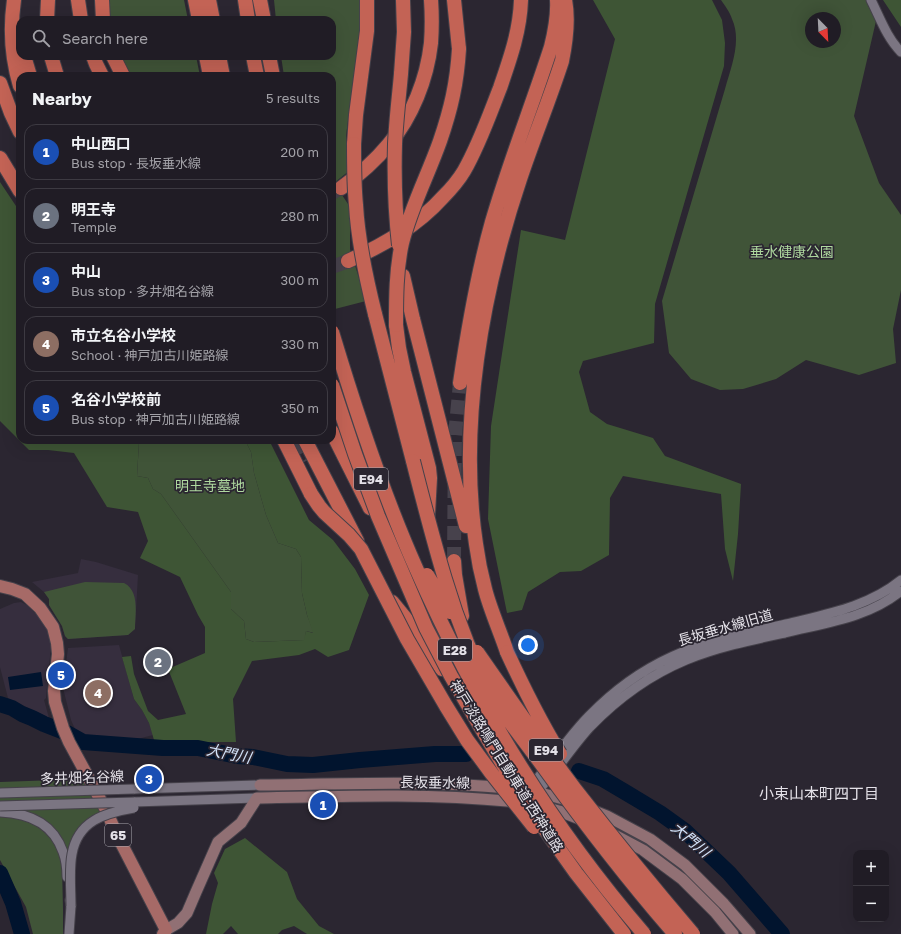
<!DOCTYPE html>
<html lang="en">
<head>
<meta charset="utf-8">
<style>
  body { margin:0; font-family:"Golos Text","Noto Sans JP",sans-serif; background:#2d2932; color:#f1f3f6 }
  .controls { position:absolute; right:12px; bottom:12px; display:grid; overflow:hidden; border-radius:8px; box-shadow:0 4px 16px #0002 }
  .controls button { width:36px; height:36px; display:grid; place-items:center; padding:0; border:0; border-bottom:1px solid #3d3a42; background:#201c25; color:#f1f3f6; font:20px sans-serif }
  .compass { position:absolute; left:805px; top:12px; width:36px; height:36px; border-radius:50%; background:#201c25; box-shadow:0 4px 16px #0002; rotate:156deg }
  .you { position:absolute; left:528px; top:645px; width:14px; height:14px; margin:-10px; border:3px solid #fff; border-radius:50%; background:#1a73e8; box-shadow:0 0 0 6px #1a73e833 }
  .badge { display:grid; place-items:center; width:26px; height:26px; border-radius:50%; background:#90cd40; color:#fff; font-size:13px; font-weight:700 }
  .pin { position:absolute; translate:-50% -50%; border:2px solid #fff; box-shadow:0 1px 4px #0006 }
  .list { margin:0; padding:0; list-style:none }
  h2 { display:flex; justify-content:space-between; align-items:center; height:52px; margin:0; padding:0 16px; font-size:17px }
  h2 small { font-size:13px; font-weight:400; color:#a2a1a7 }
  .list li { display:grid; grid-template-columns:26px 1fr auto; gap:12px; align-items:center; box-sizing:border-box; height:56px; margin:0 8px 8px; padding:0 8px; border:1px solid #3d3a42; border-radius:12px }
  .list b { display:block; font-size:15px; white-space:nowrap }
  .list p { margin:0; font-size:13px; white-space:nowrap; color:#a2a1a7 }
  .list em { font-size:13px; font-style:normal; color:#a2a1a7 }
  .icon { flex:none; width:22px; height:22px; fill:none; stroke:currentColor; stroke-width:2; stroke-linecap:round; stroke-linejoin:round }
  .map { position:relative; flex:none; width:901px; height:934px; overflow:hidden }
  .search { position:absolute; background:#201c25; box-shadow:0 4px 16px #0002; left:16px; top:16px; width:320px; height:44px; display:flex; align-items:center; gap:10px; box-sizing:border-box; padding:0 14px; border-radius:12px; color:#a2a1a7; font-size:15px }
  .panel { position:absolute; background:#201c25; box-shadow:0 4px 16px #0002; left:16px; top:72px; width:320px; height:372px; border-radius:12px }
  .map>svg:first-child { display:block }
  .built { fill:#362e3e }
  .green { fill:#405438; fill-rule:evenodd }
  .forest { fill:#3e5535 }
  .water { fill:#01142e }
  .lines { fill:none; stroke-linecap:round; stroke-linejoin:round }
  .river { stroke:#01142e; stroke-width:16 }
  .motorway-tunnel { stroke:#47424c; stroke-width:14; stroke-dasharray:14 7; stroke-linecap:butt }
  .tertiary-casing { stroke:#45414a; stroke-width:11 }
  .secondary-casing { stroke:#45414a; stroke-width:13 }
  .primary-casing { stroke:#45414a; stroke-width:14 }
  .motorway-casing { stroke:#45414a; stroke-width:16 }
  .tertiary { stroke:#7b7582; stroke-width:9 }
  .secondary { stroke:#917074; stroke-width:11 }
  .primary { stroke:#a66a67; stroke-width:12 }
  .motorway { stroke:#c36355; stroke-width:14 }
  .tertiary-bridge-casing { stroke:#45414a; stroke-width:11; stroke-linecap:butt }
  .motorway-bridge-casing { stroke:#45414a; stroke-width:16; stroke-linecap:butt }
  .tertiary-bridge { stroke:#7b7582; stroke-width:9 }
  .motorway-bridge { stroke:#c36355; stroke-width:14 }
  .labels { text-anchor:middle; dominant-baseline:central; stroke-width:3.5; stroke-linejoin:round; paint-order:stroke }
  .shield { fill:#2b2631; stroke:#aca9b1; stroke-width:1 }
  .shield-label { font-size:13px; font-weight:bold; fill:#e4e1e8 }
  .park-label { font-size:14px; fill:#afd99f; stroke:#2b2631 }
  .street-label { font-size:14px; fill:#e4e1e8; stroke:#2b2631 }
  .water-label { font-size:15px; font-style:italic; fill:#d3e4fb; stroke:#2b2631 }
  .neighbourhood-label { font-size:15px; fill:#e4e1e8; stroke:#2b2631 }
</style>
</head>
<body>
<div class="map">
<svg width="901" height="934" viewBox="0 0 901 934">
  <rect width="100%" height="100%" fill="#2b2631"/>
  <path class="built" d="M81,559L96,562L138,575L135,629L128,635L68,639L65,636L62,626L49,605V599L44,592L32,582L78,573Z
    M21,602L27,605L36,614L46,625L51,637V646L46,698L44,700L49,718L8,698L0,667V609L14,603Z
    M119,645L134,699L142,710L149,723L153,735L122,743L79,738L71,720L63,688L68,648Z"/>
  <path class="green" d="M109,0H184L188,20H109Z
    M274,0H360V28L346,136L349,171L334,183L350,207V249L366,301L335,309L332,295V76H284L281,56H332V20H276Z
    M721,0H868L876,21L854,116L879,183L901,215V290L893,329L896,363L859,375L806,360L776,379L743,389L720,390L691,379L669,353L662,301L725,89C731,67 742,41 732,19C730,12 725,6 721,0ZM811,18H835V42H811Z
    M120,56H196L200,76H130L121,61Z
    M138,440H245L251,452L254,473L266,515L278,543L296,549L301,557L302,593L307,615L314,633L306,631L305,640L254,642L246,639L244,621L231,609V592L161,494L153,489L148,478L137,476L139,442Z
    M85,582L124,583C140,591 135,614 135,629L128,635L68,639L65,636L62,626L49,605V599L44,592Z
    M84,779L103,813L70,848L62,867L63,909V934H33L26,907L0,860V782Z"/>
  <path class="forest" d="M593,0H712L722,20L725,43L724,66L655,304L654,343L583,361L579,372L590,412L607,424L653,438L665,456L741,484L738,534L733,581L725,549L721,494L623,476L610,498L609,555L581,571L560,572L528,592L522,610L507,613L488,519L491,426L505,334L521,230L565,240L615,39Z
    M883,0H901V27Z
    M0,182L20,212V440H138L139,442L137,476L148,478L153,489L161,494L231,592V609L244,621L246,639L254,642L304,640L306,631L313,633L307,615L302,593L301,557L296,549L278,543L266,515L254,473L251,452L245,440H269L309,520L333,540L355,569L369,595L349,650L328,657L315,649L299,655L252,661L233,699L236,742H192L154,740L149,723L142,710L134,699L122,657L131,656L134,674L148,711L158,720L186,714L168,669L205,653V627L198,615L180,577L140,558L148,541L138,512L107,507L74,453L48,450H29L0,421Z
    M245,838L287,872L297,899L319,926L334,934H307L294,926L282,930L278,934H238L231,926L223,934H206L212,904L218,883L214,873L225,849Z"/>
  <path class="water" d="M41,672L43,686L10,690L8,677Z"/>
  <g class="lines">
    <path class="river" d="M0,704L12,708L22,714L32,718L44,724L67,733L83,742L163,748H198L237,756L253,757L287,764L313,765L360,760L435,754H466
      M579,771L603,779L625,792L660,813L685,831L729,873L782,934
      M0,873L13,903L22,934"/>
    <path class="motorway-tunnel" d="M332,193L341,188
      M332,267L348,261
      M297,440L308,460
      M454,561L455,435L460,383"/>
    <g class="tertiary-casing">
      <path id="tertiary" d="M871,0C880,18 887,38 901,52
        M556,755C567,742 577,728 589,716C613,691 642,670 673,656C709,640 748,633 786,624C826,614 868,607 901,580
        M530,788L548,765
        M134,789L260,785
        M535,795C544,784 553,773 562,762C571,750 580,738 590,727C618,698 650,675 686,660C718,647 752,640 785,633C825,623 868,618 901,591
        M134,802L257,798
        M0,812C29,813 53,823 63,852C66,860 67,869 67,877
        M69,934L71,906L70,900"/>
    </g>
    <g class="secondary-casing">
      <path id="secondary" d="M260,785C342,784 426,780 508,788
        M533,791L563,799L572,803
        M544,807L559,811L585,821
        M592,810L607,816L650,839L685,865L724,904L750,934
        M611,833L643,850L682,879L715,912L733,934
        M166,930L178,923L187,913L196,892L218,842L241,823L257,798C344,796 431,793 518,802"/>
    </g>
    <g class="primary-casing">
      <path id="primary" d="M0,586L12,589L25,594L40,608L53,627L57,643L58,654L54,691L55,702L63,728L69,742L106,810L117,835L166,930L163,934"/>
    </g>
    <g class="motorway-casing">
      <path id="motorway" d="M14,0C10,28 12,59 20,86
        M78,0L81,20
        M102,0L103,20
        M195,0L199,20
        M209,0L213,20
        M245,0L248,20
        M260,0L264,20
        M454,0L459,49
        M47,20L48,0
        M24,56L30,76
        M51,56L57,76
        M93,56L96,64L102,76
        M113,56L123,76
        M206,56L210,76
        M219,56L223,76
        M253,56L257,76
        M269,56L273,76
        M401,74L404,32L403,0
        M0,83L11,113L20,132
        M354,144L356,115L367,31V0
        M0,158L20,191
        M341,188C359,175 375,161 389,144C412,117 427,79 431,43C432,29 432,14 431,0
        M348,261C384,245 417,226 443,197C451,189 458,181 464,171C479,145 489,116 500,88C510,59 520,31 521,0
        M403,276L413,319L466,526
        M375,314L413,461
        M396,325L399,348L404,372L429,468L430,478L428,514
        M460,383C468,329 477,275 492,222C509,163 532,106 551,47C555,31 558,17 557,0
        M332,432L370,508
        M284,440L311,494
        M305,440L357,541
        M367,471L387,510
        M454,561L455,575L462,616
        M392,602L415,630L442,669
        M507,652C500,631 490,609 485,589C481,574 478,559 476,544C458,425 482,292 520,179C533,140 549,101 562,61C566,41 569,20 565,0
        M501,750L526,786"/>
    </g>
    <use href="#tertiary" class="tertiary"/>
    <use href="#secondary" class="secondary"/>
    <use href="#primary" class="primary"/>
    <use href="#motorway" class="motorway"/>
    <g class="tertiary-bridge-casing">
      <path id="tertiary-bridge" d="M0,793L134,789
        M0,806L134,802
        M71,906C71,890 69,869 72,854C78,821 104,813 134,808"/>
    </g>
    <g class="motorway-bridge-casing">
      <path id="motorway-bridge" d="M354,144C354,164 354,185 356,205C358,242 366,278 375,314
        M399,245C395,211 394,178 395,144C396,120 399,97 401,74
        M396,325C396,298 396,270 402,243C411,207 428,175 440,141C451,109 457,83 459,49
        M332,332C356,412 382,492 416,568C474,700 550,825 644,934
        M332,385L355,454L378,516L426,628L451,676L480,726L511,778L544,828L576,873L624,934
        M413,461C423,500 433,540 445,579C458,623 475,665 496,706
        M311,494L319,506L324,512L349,535L361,549L407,639L446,706L467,740L492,774L534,827
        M427,575L450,612
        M477,652C509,698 541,744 574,788C613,838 652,886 693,934
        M507,652C523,687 540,721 560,754
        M492,697C508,720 526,743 543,766C585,824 628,880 675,934"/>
    </g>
    <use href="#tertiary-bridge" class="tertiary-bridge"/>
    <use href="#motorway-bridge" class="motorway-bridge"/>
  </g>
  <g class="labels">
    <g class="shield">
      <rect x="354" y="468" width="34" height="22" rx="3"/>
      <rect x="438" y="639" width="34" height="22" rx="3"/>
      <rect x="529" y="739" width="34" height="22" rx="3"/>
      <rect x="105" y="824" width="26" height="22" rx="3"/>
    </g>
    <g class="shield-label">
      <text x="371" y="479">E94</text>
      <text x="455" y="650">E28</text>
      <text x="546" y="750">E94</text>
      <text x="118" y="835">65</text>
    </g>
    <g class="park-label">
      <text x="792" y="251">垂水健康公園</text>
      <text x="210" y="485">明王寺墓地</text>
    </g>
    <g class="street-label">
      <text transform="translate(725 627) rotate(-16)">長坂垂水線旧道</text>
      <text transform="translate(507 766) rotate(58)">神戸淡路鳴門自動車道;西神道路</text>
      <text transform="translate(82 777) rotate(-2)">多井畑名谷線</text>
      <text transform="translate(435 782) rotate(1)">長坂垂水線</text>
    </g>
    <g class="water-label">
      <text transform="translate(229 753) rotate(11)">大門川</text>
      <text transform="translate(691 839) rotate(40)">大門川</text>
    </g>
    <g class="neighbourhood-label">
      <text x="819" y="793">小束山本町四丁目</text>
    </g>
  </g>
</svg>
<div class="controls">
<button>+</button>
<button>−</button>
</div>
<svg class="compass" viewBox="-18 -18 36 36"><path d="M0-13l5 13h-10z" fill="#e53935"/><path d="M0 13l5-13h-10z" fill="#a2a1a7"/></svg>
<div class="you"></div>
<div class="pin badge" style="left:323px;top:805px;background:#1a4fb4">1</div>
<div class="pin badge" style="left:158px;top:662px;background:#6b7280">2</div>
<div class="pin badge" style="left:149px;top:779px;background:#1a4fb4">3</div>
<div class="pin badge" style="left:98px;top:693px;background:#8d6e63">4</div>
<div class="pin badge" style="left:61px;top:675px;background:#1a4fb4">5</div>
<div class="search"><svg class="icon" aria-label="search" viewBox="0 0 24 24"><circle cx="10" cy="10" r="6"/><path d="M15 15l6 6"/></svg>Search here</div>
<section class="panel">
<h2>Nearby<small>5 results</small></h2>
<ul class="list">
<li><span class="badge" style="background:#1a4fb4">1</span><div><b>中山西口</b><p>Bus stop · 長坂垂水線</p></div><em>200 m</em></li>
<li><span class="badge" style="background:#6b7280">2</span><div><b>明王寺</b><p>Temple</p></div><em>280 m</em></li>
<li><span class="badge" style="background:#1a4fb4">3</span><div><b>中山</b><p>Bus stop · 多井畑名谷線</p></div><em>300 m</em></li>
<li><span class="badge" style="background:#8d6e63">4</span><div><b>市立名谷小学校</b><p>School · 神戸加古川姫路線</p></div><em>330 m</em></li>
<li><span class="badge" style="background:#1a4fb4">5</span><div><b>名谷小学校前</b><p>Bus stop · 神戸加古川姫路線</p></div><em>350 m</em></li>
</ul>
</section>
</div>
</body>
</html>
